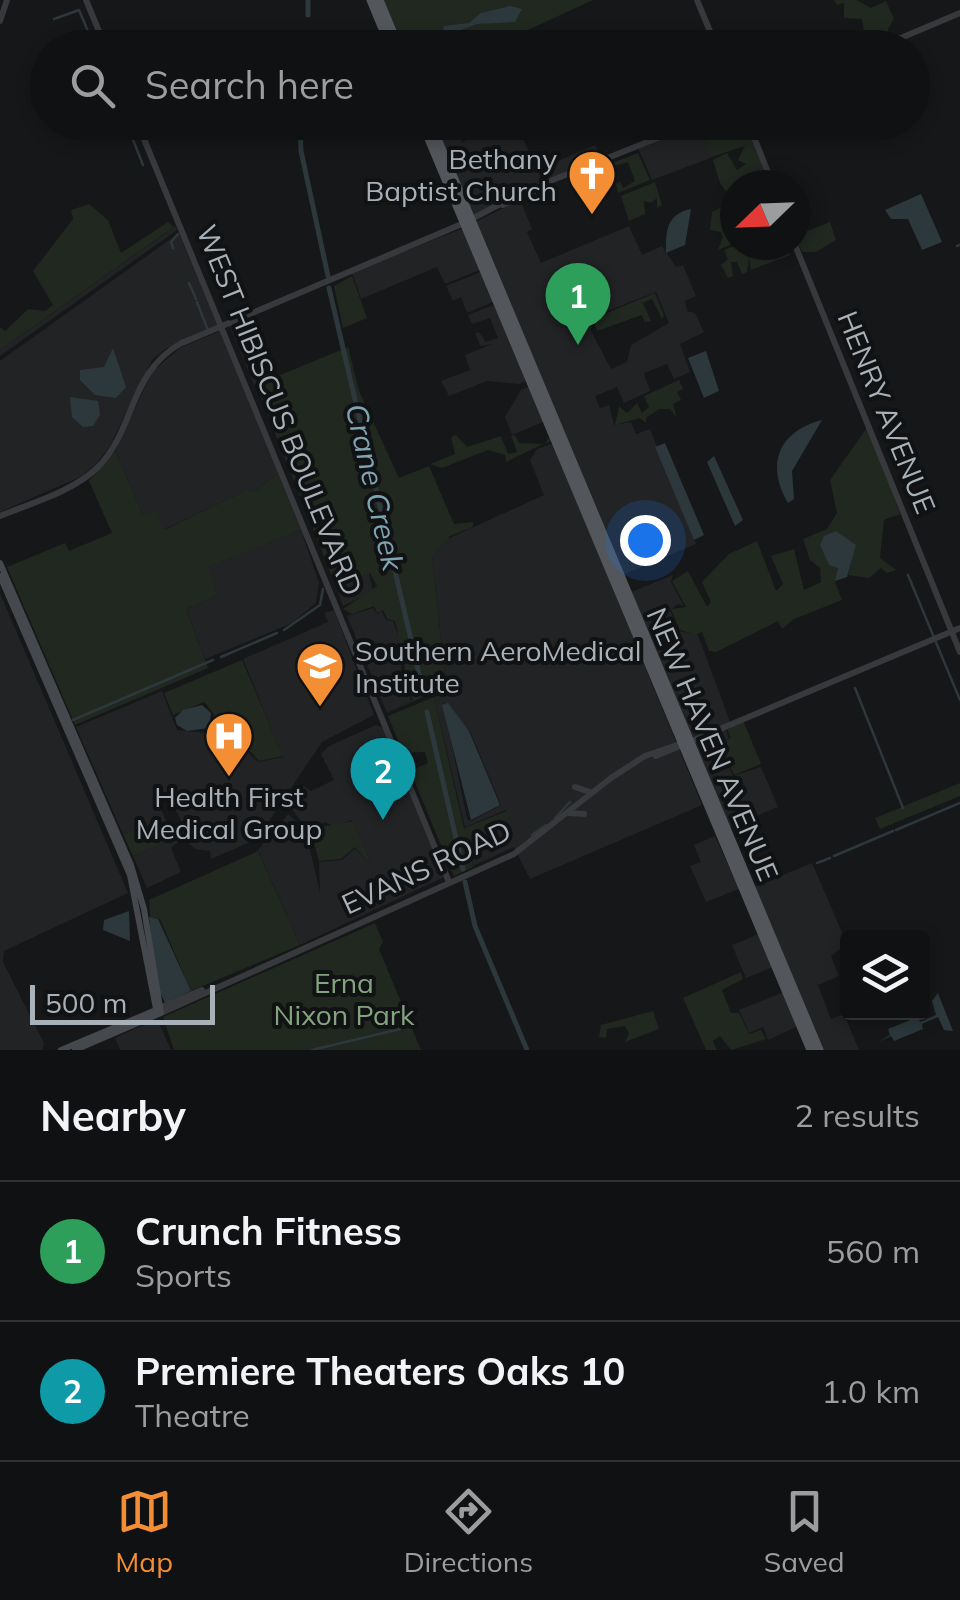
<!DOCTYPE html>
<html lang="en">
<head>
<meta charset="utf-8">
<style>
  body { margin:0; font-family:Mulish,sans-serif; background:#1e1f20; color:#f1f3f6 }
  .controls { position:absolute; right:30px; bottom:30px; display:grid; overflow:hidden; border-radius:10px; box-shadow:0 5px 15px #0003 }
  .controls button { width:90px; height:90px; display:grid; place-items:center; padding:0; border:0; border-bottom:2px solid #303132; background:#101112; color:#f1f3f6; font:50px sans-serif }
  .compass { position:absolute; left:720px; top:170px; width:90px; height:90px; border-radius:50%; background:#101112; box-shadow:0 5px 15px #0003; rotate:247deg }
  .scale { position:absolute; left:30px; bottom:25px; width:185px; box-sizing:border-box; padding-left:10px; border:5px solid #a8b0b8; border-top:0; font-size:28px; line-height:35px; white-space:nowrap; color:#a8b0b8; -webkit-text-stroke:8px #111213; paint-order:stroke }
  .you { position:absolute; left:645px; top:540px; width:35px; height:35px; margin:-25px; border:8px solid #fff; border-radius:50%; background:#1a73e8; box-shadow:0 0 0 15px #1a73e833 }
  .badge { display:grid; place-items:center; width:65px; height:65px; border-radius:50%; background:#f38e34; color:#fff; font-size:32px; font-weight:700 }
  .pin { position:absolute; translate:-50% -82px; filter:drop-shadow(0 2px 5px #0008) }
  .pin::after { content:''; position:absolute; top:52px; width:35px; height:30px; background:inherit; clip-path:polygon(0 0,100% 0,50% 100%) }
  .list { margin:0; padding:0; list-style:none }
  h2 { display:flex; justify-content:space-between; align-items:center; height:130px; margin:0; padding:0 40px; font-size:42px }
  h2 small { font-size:32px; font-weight:400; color:#9c9d9f }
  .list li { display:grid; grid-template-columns:65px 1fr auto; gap:30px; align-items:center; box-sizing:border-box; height:140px; padding:0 40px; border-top:2px solid #303132 }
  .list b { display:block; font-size:38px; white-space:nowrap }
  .list p { margin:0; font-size:32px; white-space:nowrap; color:#9c9d9f }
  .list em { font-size:32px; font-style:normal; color:#9c9d9f }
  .icon { flex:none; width:55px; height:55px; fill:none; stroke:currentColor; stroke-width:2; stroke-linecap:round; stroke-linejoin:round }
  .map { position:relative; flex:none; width:960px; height:1050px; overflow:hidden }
  .search { position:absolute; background:#101112; box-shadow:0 5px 15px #0003; left:30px; right:30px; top:30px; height:110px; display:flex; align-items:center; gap:25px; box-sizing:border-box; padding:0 35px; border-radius:55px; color:#9c9d9f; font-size:38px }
  .sheet { height:410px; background:#101112 }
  nav { display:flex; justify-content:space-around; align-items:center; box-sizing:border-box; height:140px; border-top:2px solid #303132; background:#101112; font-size:28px; color:#9c9d9f }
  nav a { display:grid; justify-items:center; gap:5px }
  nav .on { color:#f38e34 }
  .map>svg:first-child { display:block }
  .built { fill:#222325; fill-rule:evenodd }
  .green { fill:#202820 }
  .water { fill:#2c383c }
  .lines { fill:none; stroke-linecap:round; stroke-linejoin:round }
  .stream { stroke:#2c383c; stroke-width:2.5 }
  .canal { stroke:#2c383c; stroke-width:5 }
  .tertiary { stroke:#37393d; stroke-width:6 }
  .secondary { stroke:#45494d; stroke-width:6 }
  .primary { stroke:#53575c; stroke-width:9 }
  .labels { text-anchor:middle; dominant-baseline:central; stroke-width:8; stroke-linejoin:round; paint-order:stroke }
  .poi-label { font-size:28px; fill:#a8b0b8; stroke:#111213; text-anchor:end }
  .street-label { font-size:28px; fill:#a8b0b8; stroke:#111213 }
  .park-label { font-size:28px; fill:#84a37f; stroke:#111213 }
  .water-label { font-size:30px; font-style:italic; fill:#7fa5b3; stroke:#111213 }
</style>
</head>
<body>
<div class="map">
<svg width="960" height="1050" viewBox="0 0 960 1050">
  <rect width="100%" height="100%" fill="#161718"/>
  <path class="built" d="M434,123H453L462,142L516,123L537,170L595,145L602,161L473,216Z
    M701,123L698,128L713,157L652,180L638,148Z
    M520,200L532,229L527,232L541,263L629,226L642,255L662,246L676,267L683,265L696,296L685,301L687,311L695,313L704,332L680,344L690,372L674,379L667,364L644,373L650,391L624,403L617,387L595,396L600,408L609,405L614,425L631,422L636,434L650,429L696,544L622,575L475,222ZM656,292L669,323L631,345L627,362L611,369L591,331L592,317Z
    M176,226L177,230L0,356V350Z
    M464,228L482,269L445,284L437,267L361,299L353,275L347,274Z
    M179,233L217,325L165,349L152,360L110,446L96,464L82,476L0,512V361Z
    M483,271L495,301L467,313L461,297L453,301L446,286Z
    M496,304L530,379L519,384L487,381L449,396L441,381L470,370L465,355L492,344L480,346L475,333L479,332L486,342L498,338L490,318L472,324L468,315Z
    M248,316L274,376L254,385L229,325Z
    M220,331L278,474L253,492L247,490L163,530L143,515L115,451L152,372L180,348Z
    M530,386L552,441L544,444L549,438L543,422L512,435L505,417L521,390Z
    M553,443L702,805L530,879L514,847L473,866L467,837L510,818L506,810L465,827L434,697L447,692L432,557L445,540L544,495L530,460L537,449ZM443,702L470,731L501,805L471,821L467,819Z
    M301,530L319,583L316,603L292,623L205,659L186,609L218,595L207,567Z
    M383,567L389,589L380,569L369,574L373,591L343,606L336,587Z
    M673,575L671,582L684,606L678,604L670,610L679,631L698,635L730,722L690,738L629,593Z
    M0,593L128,893L4,951L3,962L44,1043L42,1050H0Z
    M373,608L377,614L382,611L386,620L393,621L402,645L401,671L411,701L418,693L419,698L387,713L347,616Z
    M334,610L374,715L322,742L257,839L211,859L210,851L195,849L183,838L171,848L181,872L147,888L133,856L162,843L153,821L123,834L76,727L162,691L177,730L206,733L230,755L241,746L258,762L283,757L243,659L328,622L324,613ZM167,792L185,829L173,836L156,798Z
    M376,725L382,727L444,877L300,945L258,850L288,814L305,829L320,892L319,862L342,860L355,848L372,866L352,820L333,826L325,822L309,832L291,808L310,775L304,786L311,791L334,780L321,754L329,746Z
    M725,727L729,738L719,743L733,776L761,767L778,807L727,828L691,740Z
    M715,836L739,889L706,902L690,866L701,862L694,845Z
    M812,863L847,944L831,956L839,976L818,985L831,1019L844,1014L859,1050H823L754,887Z
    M759,934L773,967L746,978L732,945Z
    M784,992L798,1026L768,1040L763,1027L749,1033L739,1010Z
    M157,1019L171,1050H120L115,1038Z"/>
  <path class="green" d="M382,0H593L489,48L402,47Z
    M834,0H857L871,8L886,1L894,19L888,29L890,39L877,44L866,41L862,19L844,18V3L837,5Z
    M702,123H746L771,185H735V243L718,250L723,237L721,232L710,230L712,212L733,201L720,183L713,160L727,153L737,170L746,164L738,160L745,146L711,157L699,127Z
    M638,153L650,180L618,193L616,184L620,182L623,188L635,181L628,162L614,166L618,178L614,180L607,165Z
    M655,182L662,205L657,208V198L651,203L644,201L645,214L629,221L621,196Z
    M89,204L108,220L121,253L168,222L174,227L0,350V327L5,331L28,309L45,311L53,305L33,271L73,219L71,210Z
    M830,222L836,240L816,252H802L795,236Z
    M736,245H781L770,250L778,255L786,250L790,255L751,270L749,258L747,272L742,274L737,262H731L733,276L728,278L721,265L728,259L724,250Z
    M352,276L367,318L343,328L334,286Z
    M655,293L664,315L662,319L652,299L643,303L651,321L645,322L642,315L597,331L592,319Z
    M348,347L359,391L399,478L429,466L454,524L473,522V527L450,536L432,557L446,686L387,714L413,701C403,672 403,649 395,621L387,619L383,610L377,613L374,606L352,614L343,609L377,586L370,573L336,587L256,385Z
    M679,380L683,389L677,392L681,400L673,404L677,418L670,409H659L646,418V423L640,418L615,425L619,406L627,413L637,403L642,413L649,407L644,396Z
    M868,426L900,514L884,520L880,558L896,570L887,573L881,568L869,578L848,575L855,545L836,531L824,537L839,573L835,582L842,600L794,619L782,629L778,621L716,652L709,651L702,632L696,635L680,630L671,609L686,607L672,581L688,571L707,607L711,602L702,582L729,554L757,541L776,591L783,584L771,556L794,549L804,590L821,582L820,568L810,560L803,539L827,529L837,513L830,480Z
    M456,435L467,447L501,436L508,454L517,452L511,436L515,435L519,443L543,444L506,462L505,455L488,450L442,468L430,464L455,454L451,437Z
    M115,451L143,515L155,510L164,530L247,490L253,492L278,474L301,530L208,567L218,595L186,609L208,668L75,725L7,567L65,543L69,551L112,533L89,481Z
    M242,660L283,756L259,761L242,743L231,754L209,738L214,714L204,702L173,715L164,693Z
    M434,697L464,828L507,811L510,818L468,837L473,867L454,876L410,771L428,763L425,752L403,753L388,716Z
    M743,720L761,764L734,775L720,743L731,738L726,727Z
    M960,783V796L880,829L875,818Z
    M153,820L163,843L133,856L123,834Z
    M353,821L372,866L355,847L341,859L319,861L310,829Z
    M258,851L300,945L191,991L160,919L150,917L149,900Z
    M375,923L383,942L379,949L421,1050H174L163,1017Z
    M741,972L743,979L722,990L731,1013H739L749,1034L761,1030L766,1039L731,1050L720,1036L713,1041L717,1050H706L683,998Z
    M653,1011L659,1029L625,1042L629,1034L625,1026L607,1029L606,1038L599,1037L601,1025Z"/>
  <path class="water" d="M510,6L522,9L515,22L477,24L442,37L444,26L469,23L481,13Z
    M921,194L942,242L922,250L908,219H891L885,210Z
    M691,209L685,245L666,253C666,234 665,214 691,209Z
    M113,348L126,387L116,398L95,395L80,380V370L104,367Z
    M706,351L719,391L704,398L688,358Z
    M70,397L98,401L100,415L93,426L83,427L72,417Z
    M822,420L792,471L794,499L788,503C765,464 779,431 822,420Z
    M665,443L704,535L694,540L655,447Z
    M714,456L743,520L735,526L707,462Z
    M836,531L856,545L847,577L835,581L838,568L829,565L820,545L824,536Z
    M448,703L469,731L500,805L471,820L442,705Z
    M202,705L211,713L209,728L187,731L177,725L175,718L183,710Z
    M129,911L130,941L103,930L104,920Z
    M149,917L158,919L191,991L165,1003L155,981Z
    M938,993L953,1031L944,1030L938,1017L922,1024L923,1029L894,1041L891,1036L880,1041L890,1035L888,1029L918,1017L920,1022L936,1015L932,1001Z"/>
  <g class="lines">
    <path class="stream" d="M54,19L79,10L95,48
      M126,122L143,165
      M957,246L960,245
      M173,248L171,242L178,234
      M189,283L196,299
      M197,302L207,328
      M908,575L960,700
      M284,630L320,605L323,589
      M221,657L277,633
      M855,688L903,808
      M73,720L213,660
      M555,818L570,802
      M896,830L960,803
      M532,835L546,825
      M834,856L893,831
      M817,863L830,858
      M312,1050L400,1029"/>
    <path class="canal" d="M308,15V0
      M300,122L301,151L328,276
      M329,288L422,687
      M427,712L463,869
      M465,882L475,926L527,1050"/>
    <path class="tertiary" d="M86,0L106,48
      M697,0L717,48
      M0,21L7,0
      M877,48L960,13
      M137,122L449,882
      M748,122L773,185
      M503,205L536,190
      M795,245L960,652
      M182,343L464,223L523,192L697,122
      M0,516C31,503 72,492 97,468C137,428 127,373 183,342
      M656,756L960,628
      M575,787L590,792
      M569,813L584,814
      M159,1008L202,990
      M161,1013L514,854L611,778L645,756L680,744"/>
    <path class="secondary" d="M0,563L131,865L144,909L161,1013L75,1050
      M0,576L130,875L157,1014
      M61,1050L156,1010"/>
    <path class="primary" d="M371,0L391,48
      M379,0L399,48
      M422,122L811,1050
      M430,122L819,1050"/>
  </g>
  <defs>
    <g id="church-pin" transform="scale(2.5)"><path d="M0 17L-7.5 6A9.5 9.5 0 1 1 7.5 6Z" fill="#f38e34" stroke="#111213"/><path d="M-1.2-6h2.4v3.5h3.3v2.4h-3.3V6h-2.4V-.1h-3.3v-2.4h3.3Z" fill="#fff"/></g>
    <g id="university-pin" transform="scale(2.5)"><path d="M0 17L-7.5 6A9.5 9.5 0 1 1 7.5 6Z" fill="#f38e34" stroke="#111213"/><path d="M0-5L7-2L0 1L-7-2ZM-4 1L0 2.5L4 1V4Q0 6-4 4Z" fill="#fff"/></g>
    <g id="hospital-pin" transform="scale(2.5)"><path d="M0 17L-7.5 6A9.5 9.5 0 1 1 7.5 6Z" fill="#f38e34" stroke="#111213"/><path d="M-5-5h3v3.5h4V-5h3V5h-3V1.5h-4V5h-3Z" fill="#fff"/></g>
  </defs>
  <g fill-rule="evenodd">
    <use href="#church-pin" x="592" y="174"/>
    <use href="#university-pin" x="320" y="666"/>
    <use href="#hospital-pin" x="229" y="736"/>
  </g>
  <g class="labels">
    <g class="poi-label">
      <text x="557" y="158">Bethany<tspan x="557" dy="32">Baptist Church</tspan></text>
      <text x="355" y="650" text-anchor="start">Southern AeroMedical<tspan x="355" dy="32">Institute</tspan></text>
      <text x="229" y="796" text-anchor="middle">Health First<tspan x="229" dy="32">Medical Group</tspan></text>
    </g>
    <g class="street-label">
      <text transform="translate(280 410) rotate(68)">WEST HIBISCUS BOULEVARD</text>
      <text transform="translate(887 412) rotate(68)">HENRY AVENUE</text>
      <text transform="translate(713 744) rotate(67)">NEW HAVEN AVENUE</text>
      <text transform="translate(426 867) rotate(-25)">EVANS ROAD</text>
    </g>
    <g class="park-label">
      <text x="344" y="982">Erna<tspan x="344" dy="32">Nixon Park</tspan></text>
    </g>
    <g class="water-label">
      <text transform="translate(375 487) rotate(77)">Crane Creek</text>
    </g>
  </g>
</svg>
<div class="controls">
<button><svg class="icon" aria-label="layers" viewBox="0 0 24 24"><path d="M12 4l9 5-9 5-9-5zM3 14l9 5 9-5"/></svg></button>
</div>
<svg class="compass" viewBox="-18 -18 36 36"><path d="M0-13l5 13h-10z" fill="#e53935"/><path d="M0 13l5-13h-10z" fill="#9c9d9f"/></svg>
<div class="scale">500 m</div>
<div class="you"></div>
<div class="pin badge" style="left:578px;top:345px;background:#2e9e5b">1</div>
<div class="pin badge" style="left:383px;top:820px;background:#0f9aa8">2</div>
<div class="search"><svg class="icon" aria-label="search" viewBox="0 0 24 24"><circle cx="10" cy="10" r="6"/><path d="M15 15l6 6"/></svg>Search here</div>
</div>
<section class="sheet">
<h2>Nearby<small>2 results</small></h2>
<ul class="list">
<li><span class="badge" style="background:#2e9e5b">1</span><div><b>Crunch Fitness</b><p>Sports</p></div><em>560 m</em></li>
<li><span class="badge" style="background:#0f9aa8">2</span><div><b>Premiere Theaters Oaks 10</b><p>Theatre</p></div><em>1.0 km</em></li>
</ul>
</section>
<nav>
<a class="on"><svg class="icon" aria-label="map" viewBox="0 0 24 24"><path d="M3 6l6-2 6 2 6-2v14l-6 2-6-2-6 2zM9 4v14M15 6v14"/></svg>Map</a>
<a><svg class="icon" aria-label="directions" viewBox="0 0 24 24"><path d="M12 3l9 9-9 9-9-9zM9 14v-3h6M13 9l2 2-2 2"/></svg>Directions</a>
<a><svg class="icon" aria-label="saved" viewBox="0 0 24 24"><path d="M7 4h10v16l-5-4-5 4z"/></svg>Saved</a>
</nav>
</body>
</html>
